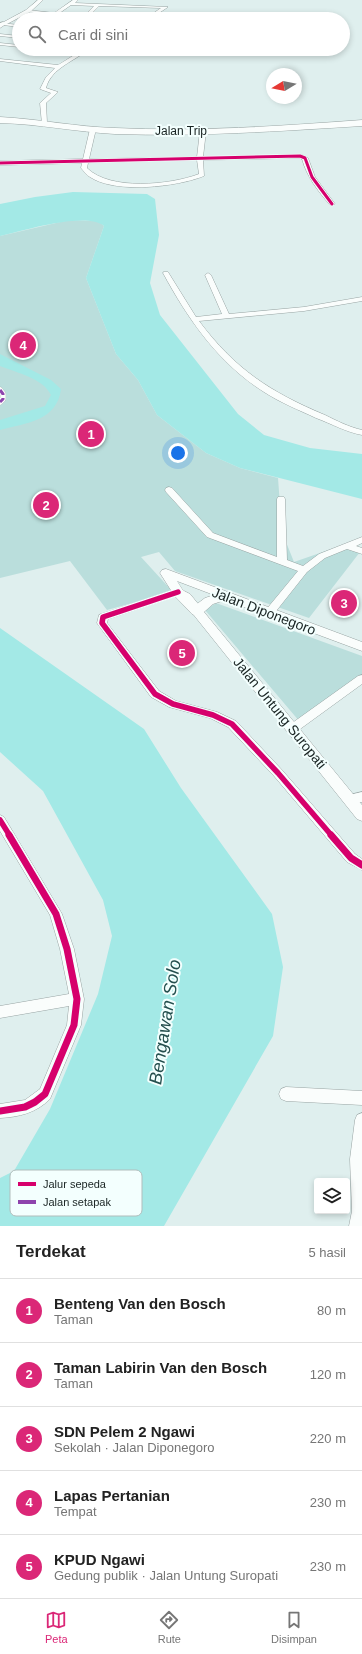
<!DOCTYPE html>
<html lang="id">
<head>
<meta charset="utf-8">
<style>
  body { margin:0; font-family:Helvetica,sans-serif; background:#f6f6f6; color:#222 }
  .controls { position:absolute; right:12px; bottom:12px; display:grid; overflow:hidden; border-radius:4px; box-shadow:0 2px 6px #0003 }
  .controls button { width:36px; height:36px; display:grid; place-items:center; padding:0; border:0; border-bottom:1px solid #e0e0e0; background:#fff; color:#222; font:20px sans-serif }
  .compass { position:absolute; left:266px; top:68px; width:36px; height:36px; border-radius:50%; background:#fff; box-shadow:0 2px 6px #0003; rotate:260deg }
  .you { position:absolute; left:178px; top:453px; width:14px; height:14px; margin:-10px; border:3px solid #fff; border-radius:50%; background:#1a73e8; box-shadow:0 0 0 6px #1a73e833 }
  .badge { display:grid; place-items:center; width:26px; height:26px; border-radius:50%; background:#db2777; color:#fff; font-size:13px; font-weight:700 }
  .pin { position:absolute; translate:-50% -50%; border:2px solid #fff; box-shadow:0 1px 4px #0006 }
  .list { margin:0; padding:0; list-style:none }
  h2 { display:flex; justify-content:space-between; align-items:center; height:52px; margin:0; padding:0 16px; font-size:17px }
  h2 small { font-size:13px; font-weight:400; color:#767676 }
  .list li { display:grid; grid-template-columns:26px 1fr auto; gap:12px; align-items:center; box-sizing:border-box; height:64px; padding:0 16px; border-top:1px solid #e0e0e0 }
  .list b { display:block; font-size:15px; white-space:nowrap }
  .list p { margin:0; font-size:13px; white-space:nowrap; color:#767676 }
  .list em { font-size:13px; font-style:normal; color:#767676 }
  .icon { flex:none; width:22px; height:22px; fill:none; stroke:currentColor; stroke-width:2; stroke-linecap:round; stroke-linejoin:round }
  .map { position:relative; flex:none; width:362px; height:1226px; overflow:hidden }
  .search { position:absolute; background:#fff; box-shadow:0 2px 6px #0003; left:12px; right:12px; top:12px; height:44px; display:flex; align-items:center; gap:10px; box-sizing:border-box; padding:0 14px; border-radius:22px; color:#767676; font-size:15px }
  .sheet { height:372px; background:#fff }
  nav { display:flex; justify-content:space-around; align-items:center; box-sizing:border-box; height:56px; border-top:1px solid #e0e0e0; background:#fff; font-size:11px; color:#767676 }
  nav a { display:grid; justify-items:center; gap:2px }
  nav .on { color:#db2777 }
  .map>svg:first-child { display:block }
  .green { fill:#badedc }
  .water { fill:#a3e9e6 }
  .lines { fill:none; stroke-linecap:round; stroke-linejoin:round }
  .pedestrian-casing { stroke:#98a4a3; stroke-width:6 }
  .minor-casing { stroke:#98a4a3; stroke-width:1 }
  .tertiary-casing { stroke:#98a4a3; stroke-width:1 }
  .secondary-casing { stroke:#98a4a3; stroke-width:1 }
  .trunk-casing { stroke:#98a4a3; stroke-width:1 }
  .pedestrian { stroke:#fafdfc; stroke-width:5.5 }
  .minor { fill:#fafdfc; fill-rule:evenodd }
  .tertiary { fill:#fafdfc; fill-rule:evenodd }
  .secondary { fill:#fafdfc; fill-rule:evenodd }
  .trunk { fill:#fafdfc; fill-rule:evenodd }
  .quiet { stroke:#8e44ad; stroke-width:3; stroke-dasharray:6 3; stroke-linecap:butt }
  .cycleway-far2-casing { stroke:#f3fffe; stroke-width:4.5 }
  .cycleway-far1-casing { stroke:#f3fffe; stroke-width:8 }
  .cycleway-casing { stroke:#f3fffe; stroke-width:10 }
  .cycleway-far2 { stroke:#d6006c; stroke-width:3 }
  .cycleway-far1 { stroke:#d6006c; stroke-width:5.5 }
  .cycleway { stroke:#d6006c; stroke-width:7 }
  .labels { text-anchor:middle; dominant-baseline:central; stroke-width:4; stroke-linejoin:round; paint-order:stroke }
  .far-street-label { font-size:12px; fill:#182322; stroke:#f3fffe }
  .street-label { font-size:14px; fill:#182322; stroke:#f3fffe }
  .near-water-label { font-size:18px; font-style:italic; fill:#244f4e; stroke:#f3fffe }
  .key { fill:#f3fffe; stroke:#b1bdbc; stroke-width:1 }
  .key-label { font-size:11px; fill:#182322 }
</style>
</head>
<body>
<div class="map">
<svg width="362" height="1226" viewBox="0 0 362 1226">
  <rect width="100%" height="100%" fill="#dfefee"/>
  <path class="green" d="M69,220L98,221L104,226L86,278L116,354L138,380L157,415L206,453L240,468L278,478L282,532L294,562L340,546L360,552L309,618L175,571L159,552L141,557L173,592L107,610L70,561L0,578V236Z
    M216,603L362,656V679L300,722L205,610Z"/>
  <path class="water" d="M73,192L147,194L155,199L159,235L150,283L160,315L238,414L264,435L310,448L362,454V499L240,468L206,453L157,415L138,380L116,354L86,278L104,226C86,211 23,231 0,236V204L35,197Z
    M0,354L51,380L61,389C57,421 26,423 0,430V420L45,406L51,395C43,378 17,373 0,366Z
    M0,628L144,729L181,788L272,914L283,967L273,1036L164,1226H0V1178L14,1171L50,1109L98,994L112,936L103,900L43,791L0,752Z"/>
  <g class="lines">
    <g class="pedestrian-casing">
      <path id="pedestrian" d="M0,390L3,394V399L0,402"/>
    </g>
    <g class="minor-casing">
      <path id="minor" d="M73,0H78L75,3L168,7L150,19H145L161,8L99,6L86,19H81L94,6L71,5L51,19H46L51,15L26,11L28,10L54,13Z
        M1,23L19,25V27L3,25Z
        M0,34L19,36V38L0,36Z
        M0,43L19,45V47L0,45Z
        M84,49H89C75,61 51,68 46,88L58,92L46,103L47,123L42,124L40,103L51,93L40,89L46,77L55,68L0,61V59L58,65Z
        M93,127L96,129L89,159L197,157L200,131L203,129L206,131L203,157L302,155L308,158L315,177L335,204L330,205C318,191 307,177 302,159L299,158L203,160L204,176C177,187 115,194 90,177C86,175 84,171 81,168L82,163L0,165V161L83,159L90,129ZM197,160L199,174C170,185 110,191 87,168L88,163Z
        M164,272H168L196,317L222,314L205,275L208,273L211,275L229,314L304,307L362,297V301L304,311L199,321C235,369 270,392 325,415C337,421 349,427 362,430V435C346,432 332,424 316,418C299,410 281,403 264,392C218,363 188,319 163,273Z
        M169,487L172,488L213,533L277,557V499L278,497H284L285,499L287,560L303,566L319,554L362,537V543L356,546L362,548V554L347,549L325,558L307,572L273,615H265L264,613L265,611L298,571L207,537L166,492L165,490L166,488Z
        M178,589L181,590L183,592L181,594L108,619L107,623L159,691L176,701L217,712L236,721L282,770L355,854L362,859V870L347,862L274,776L228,727L210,718L169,707L151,697L97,623L99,615Z
        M362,675V684L296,732H288L286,729L288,726L358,676Z
        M362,792V802L349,804L345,802L343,799L345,796Z
        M0,815L4,817L62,914L74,949L84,999L81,1025L50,1099C36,1113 19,1117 0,1118V1104L25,1100L40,1089L67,1025L69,1006L0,1018V1006L69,994L60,949L50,915L0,831Z
        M286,1087L362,1091V1105L286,1101L281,1099L279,1094L281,1089Z
        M362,1113V1226H349L352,1211L350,1159L355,1120L357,1115Z"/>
    </g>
    <g class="tertiary-casing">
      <path id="tertiary" d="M38,0H43L30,12L5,25L0,24L26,10Z
        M166,569L362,642V651L225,600L213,604L204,612L362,805V821L357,819L193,614L174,595L160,573L162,570ZM177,581L214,595L205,598L197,604L182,589Z"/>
    </g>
    <g class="secondary-casing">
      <path id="secondary" d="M3,22L6,24L0,28V23Z
        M178,588L190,594L204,611L202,614L197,616L192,614L171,592L173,589Z"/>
    </g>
    <g class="trunk-casing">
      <path id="trunk" d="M0,117C39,119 77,127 115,128C197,132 280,126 362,120V126C280,131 197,137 115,134C77,132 39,124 0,123Z"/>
    </g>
    <use href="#pedestrian" class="pedestrian"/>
    <use href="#minor" class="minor"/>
    <use href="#tertiary" class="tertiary"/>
    <use href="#secondary" class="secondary"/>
    <use href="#trunk" class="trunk"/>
    <path class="quiet" d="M0,390L3,394V399L0,402"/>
    <g class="cycleway-far2-casing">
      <path id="cycleway-far2" d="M0,163L300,156L305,158L312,177L332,204"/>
    </g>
    <g class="cycleway-far1-casing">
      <path id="cycleway-far1" d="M178,592L103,617L102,623L155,694L173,704L213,715L232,724L278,773L332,836
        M0,820L10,836"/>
    </g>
    <g class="cycleway-casing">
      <path id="cycleway" d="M331,835L351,858L362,865
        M0,1111L25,1107L35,1102L45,1094L74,1025L77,999L67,949L56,914L9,835"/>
    </g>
    <use href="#cycleway-far2" class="cycleway-far2"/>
    <use href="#cycleway-far1" class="cycleway-far1"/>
    <use href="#cycleway" class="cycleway"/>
  </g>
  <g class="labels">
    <g class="far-street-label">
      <text x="181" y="131">Jalan Trip</text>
    </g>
    <g class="street-label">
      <text transform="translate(264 611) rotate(21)">Jalan Diponegoro</text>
      <text transform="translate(280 713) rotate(51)">Jalan Untung Suropati</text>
    </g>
    <g class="near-water-label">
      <text transform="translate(165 1022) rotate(-81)">Bengawan Solo</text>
    </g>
  </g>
  <rect x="10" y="1170" width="132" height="46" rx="6" class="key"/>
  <rect x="18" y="1182" width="18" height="4" fill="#d6006c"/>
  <rect x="18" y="1200" width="18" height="4" fill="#8e44ad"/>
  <g class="key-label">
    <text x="43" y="1188">Jalur sepeda</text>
    <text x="43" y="1206">Jalan setapak</text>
  </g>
</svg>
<div class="controls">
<button><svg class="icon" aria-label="layers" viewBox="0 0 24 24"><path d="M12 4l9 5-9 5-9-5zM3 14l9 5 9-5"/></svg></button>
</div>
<svg class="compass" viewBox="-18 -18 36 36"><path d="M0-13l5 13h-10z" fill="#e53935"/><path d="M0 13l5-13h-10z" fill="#767676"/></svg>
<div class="you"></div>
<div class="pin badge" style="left:91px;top:434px">1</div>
<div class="pin badge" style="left:46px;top:505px">2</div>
<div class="pin badge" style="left:344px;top:603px">3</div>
<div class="pin badge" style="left:23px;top:345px">4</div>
<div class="pin badge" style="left:182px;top:653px">5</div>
<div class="search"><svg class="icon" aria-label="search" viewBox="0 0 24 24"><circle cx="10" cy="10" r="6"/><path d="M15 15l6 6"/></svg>Cari di sini</div>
</div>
<section class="sheet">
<h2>Terdekat<small>5 hasil</small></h2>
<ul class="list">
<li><span class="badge">1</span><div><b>Benteng Van den Bosch</b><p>Taman</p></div><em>80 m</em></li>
<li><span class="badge">2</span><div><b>Taman Labirin Van den Bosch</b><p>Taman</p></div><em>120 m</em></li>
<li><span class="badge">3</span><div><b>SDN Pelem 2 Ngawi</b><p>Sekolah · Jalan Diponegoro</p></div><em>220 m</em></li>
<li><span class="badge">4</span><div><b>Lapas Pertanian</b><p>Tempat</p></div><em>230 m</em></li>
<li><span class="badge">5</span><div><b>KPUD Ngawi</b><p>Gedung publik · Jalan Untung Suropati</p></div><em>230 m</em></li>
</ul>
</section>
<nav>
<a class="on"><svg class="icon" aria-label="map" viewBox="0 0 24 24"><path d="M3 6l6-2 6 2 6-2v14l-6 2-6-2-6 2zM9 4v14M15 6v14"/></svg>Peta</a>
<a><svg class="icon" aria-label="directions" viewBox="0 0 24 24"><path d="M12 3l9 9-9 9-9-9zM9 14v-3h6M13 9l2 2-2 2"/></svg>Rute</a>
<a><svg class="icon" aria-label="saved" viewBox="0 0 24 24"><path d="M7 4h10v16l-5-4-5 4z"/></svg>Disimpan</a>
</nav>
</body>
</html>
